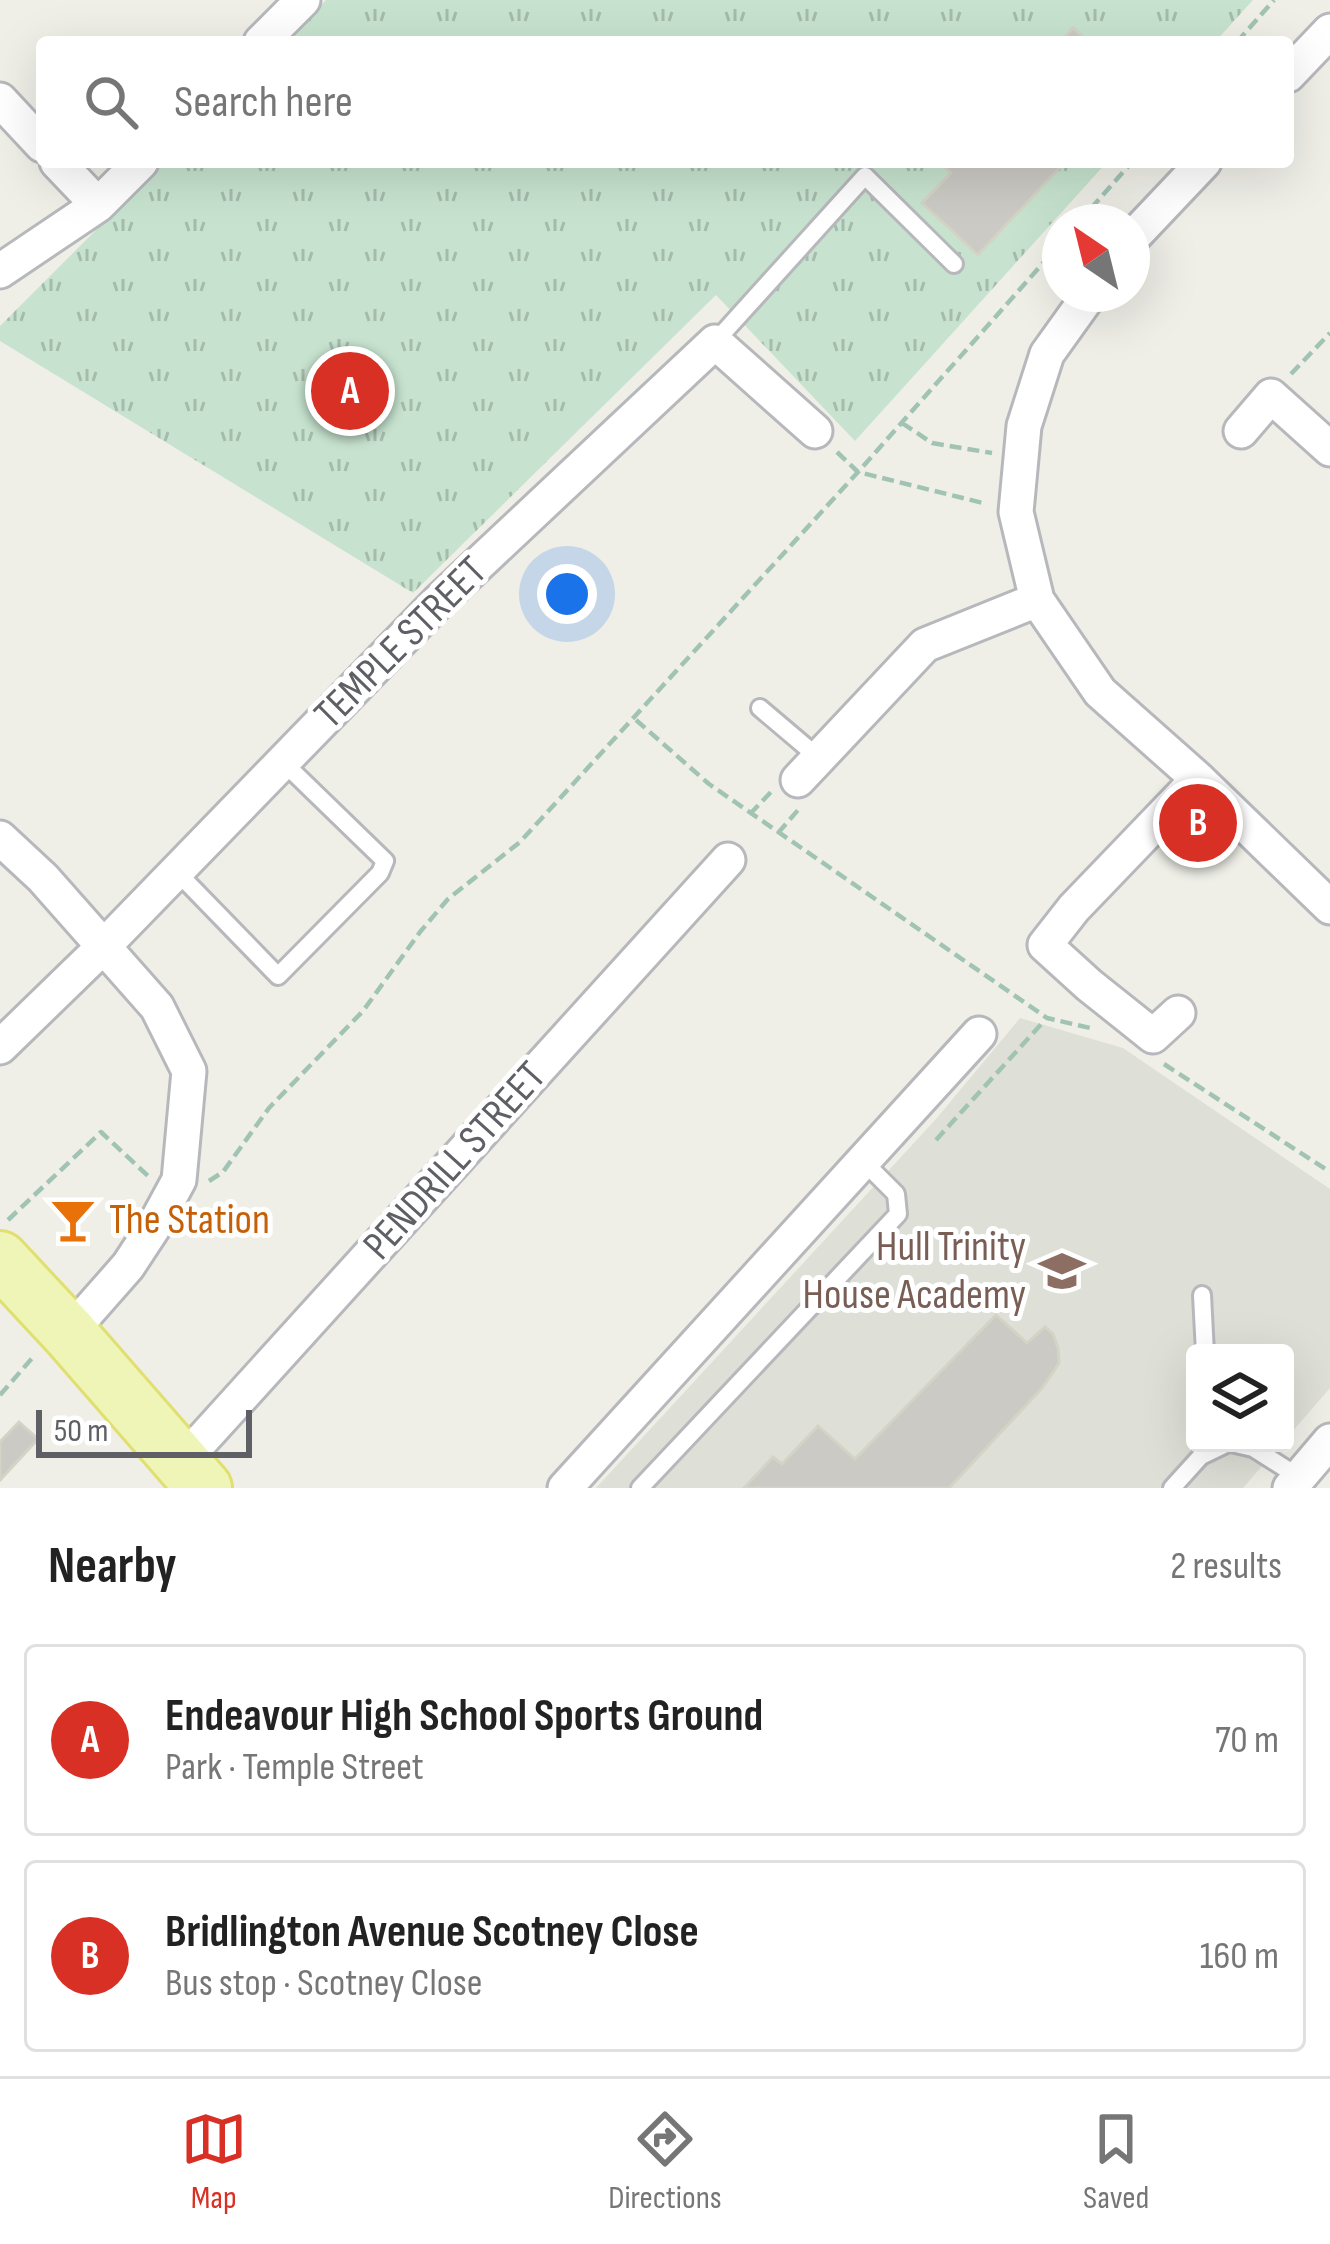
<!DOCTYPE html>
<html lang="en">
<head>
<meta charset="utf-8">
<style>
  body { margin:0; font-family:"Sofia Sans Condensed",sans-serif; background:#f2f2f2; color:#222 }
  .controls { position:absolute; right:36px; bottom:36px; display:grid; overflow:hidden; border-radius:12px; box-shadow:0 12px 48px #0002 }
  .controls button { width:108px; height:108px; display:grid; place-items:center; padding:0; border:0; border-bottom:3px solid #e0e0e0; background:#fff; color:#222; font:60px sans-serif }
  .compass { position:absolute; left:1042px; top:204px; width:108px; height:108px; border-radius:50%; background:#fff; box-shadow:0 12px 48px #0002; rotate:325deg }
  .scale { position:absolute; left:36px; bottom:30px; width:216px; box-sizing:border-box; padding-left:12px; border:6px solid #5f6066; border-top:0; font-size:33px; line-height:42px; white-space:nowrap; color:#5f6066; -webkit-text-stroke:9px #fff; paint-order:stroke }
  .you { position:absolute; left:567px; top:594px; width:42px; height:42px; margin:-30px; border:9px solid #fff; border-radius:50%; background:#1a73e8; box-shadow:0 0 0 18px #1a73e833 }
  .badge { display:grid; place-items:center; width:78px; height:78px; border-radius:50%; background:#d93025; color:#fff; font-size:39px; font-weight:700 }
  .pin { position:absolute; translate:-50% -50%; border:6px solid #fff; box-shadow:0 3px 12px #0006 }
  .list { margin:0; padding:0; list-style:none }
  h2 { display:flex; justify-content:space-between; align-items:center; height:156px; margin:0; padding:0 48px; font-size:51px }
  h2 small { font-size:39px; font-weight:400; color:#767676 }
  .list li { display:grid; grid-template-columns:78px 1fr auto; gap:36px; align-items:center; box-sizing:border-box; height:192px; margin:0 24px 24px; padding:0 24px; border:3px solid #e0e0e0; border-radius:12px }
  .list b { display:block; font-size:45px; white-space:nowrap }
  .list p { margin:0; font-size:39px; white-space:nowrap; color:#767676 }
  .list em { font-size:39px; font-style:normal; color:#767676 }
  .icon { flex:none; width:66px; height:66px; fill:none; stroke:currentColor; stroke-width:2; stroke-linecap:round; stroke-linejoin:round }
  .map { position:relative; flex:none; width:1330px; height:1488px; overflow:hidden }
  .search { position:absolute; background:#fff; box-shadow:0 12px 48px #0002; left:36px; right:36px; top:36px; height:132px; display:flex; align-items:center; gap:30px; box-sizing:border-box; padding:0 42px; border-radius:12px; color:#767676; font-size:45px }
  .sheet { height:588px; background:#fff }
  nav { display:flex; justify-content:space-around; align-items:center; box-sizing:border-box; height:168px; border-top:3px solid #e0e0e0; background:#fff; font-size:33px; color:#767676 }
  nav a { display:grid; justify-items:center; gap:6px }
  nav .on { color:#d93025 }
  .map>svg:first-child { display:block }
  .education { fill:#dedfd6 }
  .grass { fill:url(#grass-tufts) }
  .building { fill:#cbcac4; stroke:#d3d3c6; stroke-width:3 }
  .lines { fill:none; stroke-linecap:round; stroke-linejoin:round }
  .service-casing { stroke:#b7b8bc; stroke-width:22 }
  .minor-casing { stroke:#b7b8bc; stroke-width:39 }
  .primary-casing { stroke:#e0df6f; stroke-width:60 }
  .path { stroke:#a1c3b4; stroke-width:4.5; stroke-dasharray:12 6; stroke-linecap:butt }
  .service { stroke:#fff; stroke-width:16 }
  .minor { stroke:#fff; stroke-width:33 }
  .primary { stroke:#eef5b6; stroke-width:54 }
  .labels { text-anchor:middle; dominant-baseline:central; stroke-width:10; stroke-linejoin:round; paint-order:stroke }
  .street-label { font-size:42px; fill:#5f6066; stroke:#fff }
  .food-label { font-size:42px; fill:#c56008; stroke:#fff; text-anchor:start }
  .education-label { font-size:42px; fill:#785e54; stroke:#fff; text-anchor:end }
</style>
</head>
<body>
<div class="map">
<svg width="1330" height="1488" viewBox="0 0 1330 1488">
  <defs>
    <pattern id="grass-tufts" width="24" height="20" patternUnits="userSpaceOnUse" patternTransform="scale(3)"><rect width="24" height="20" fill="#c7e3cf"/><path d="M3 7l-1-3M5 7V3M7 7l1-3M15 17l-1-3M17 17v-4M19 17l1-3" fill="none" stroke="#a5bbac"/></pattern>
  </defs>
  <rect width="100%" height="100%" fill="#efefe8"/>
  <path class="education" d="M1020,1018L1123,1048L1330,1189V1388L1285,1440V1353H1195V1443H1282L1243,1488H596L936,1119Z"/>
  <path class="grass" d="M326,0H1253L1215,42H284Z
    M164,162H1107L855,441L716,295L413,593L0,341V326Z"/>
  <path class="building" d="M1073,28L1089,42H1060Z
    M939,162H1065L978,255L922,203L951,173Z
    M996,1315L1027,1343L1045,1327L1053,1334L1058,1348L1059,1363L1042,1388L949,1488H744L773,1457L782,1464L818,1426L855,1459Z
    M19,1422L38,1439L0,1480V1442Z"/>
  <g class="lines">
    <g class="service-casing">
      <path id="service" d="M715,342L865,176L954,264
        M760,708L819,758
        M176,871L278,976L380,873L385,861L283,762
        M1202,1295L1205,1353
        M1231,1443L1253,1448L1299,1477
        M640,1488L898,1214L896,1194L862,1160
        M1172,1488L1201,1456L1228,1443"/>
    </g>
    <g class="minor-casing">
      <path id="minor" d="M261,42L303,0
        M1288,75L1330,31
        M0,100L42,145
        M57,162L98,205
        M1132,238L1204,162
        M0,271L98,205L141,162
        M1090,294L1047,354L1024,426L1016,512L1037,600L1100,692L1198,779L1330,907
        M1241,431L1271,396L1330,449
        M798,780L925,645L1037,600
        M0,838L43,878L157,1007L189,1071L179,1180L153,1228L128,1266L69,1333
        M1178,1013L1153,1036L1089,985L1045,945L1074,908L1198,779
        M0,1047L104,946L438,602L715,342L815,431
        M182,1462L728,860
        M565,1488L979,1034
        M1290,1488L1330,1441"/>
    </g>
    <g class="primary-casing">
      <path id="primary" d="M0,1259L69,1333L204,1488"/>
    </g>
    <path class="path" d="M1237,42L1274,0
      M1079,222L1132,162
      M1291,374L1330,333
      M902,423L932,443L992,453
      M837,452L858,472L987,504
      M636,720L709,784L1047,1018L1090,1028
      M750,814L771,792
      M778,833L798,810
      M1164,1064L1330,1172
      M936,1140L1045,1020
      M209,1181L223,1172L269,1108L363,1011L420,932L448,899L520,842L858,472L1060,244
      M8,1220L101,1132L148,1176
      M0,1395L34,1356"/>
    <use href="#service" class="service"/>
    <use href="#minor" class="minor"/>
    <use href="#primary" class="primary"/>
  </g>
  <defs>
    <g id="bar-bare" transform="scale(3.6)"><path d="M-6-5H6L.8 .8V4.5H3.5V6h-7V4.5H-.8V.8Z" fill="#e8710a" stroke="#fff" stroke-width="2.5" paint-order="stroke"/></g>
    <g id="school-bare" transform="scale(3.6)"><path d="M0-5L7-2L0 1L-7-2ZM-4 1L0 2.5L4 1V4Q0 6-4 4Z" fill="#8d6e63" stroke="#fff" stroke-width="2.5" paint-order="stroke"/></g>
  </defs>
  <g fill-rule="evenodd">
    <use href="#bar-bare" x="73" y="1220"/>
    <use href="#school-bare" x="1062" y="1271"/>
  </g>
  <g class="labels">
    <g class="street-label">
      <text transform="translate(401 643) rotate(-45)">TEMPLE STREET</text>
      <text transform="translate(455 1161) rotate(-48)">PENDRILL STREET</text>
    </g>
    <g class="food-label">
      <text x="109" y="1220">The Station</text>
    </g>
    <g class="education-label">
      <text x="1026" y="1247">Hull Trinity<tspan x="1026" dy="48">House Academy</tspan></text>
    </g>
  </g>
</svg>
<div class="controls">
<button><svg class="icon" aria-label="layers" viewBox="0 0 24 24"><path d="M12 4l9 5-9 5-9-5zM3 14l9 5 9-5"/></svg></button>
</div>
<svg class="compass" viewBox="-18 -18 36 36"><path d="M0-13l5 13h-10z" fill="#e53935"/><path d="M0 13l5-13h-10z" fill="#767676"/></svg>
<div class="scale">50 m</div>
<div class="you"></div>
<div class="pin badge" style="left:350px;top:391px">A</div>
<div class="pin badge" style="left:1198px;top:823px">B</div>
<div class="search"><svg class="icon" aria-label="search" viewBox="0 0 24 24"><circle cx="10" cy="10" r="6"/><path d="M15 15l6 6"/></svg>Search here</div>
</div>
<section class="sheet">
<h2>Nearby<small>2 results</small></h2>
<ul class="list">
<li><span class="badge">A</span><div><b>Endeavour High School Sports Ground</b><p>Park · Temple Street</p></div><em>70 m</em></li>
<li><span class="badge">B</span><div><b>Bridlington Avenue Scotney Close</b><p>Bus stop · Scotney Close</p></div><em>160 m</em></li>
</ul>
</section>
<nav>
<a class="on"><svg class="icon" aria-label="map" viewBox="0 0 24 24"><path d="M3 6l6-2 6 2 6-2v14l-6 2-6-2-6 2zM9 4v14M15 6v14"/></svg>Map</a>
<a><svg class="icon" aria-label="directions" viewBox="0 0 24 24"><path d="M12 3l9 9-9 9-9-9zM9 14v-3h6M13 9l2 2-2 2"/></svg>Directions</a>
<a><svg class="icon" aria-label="saved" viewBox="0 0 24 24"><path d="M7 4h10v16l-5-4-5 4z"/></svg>Saved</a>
</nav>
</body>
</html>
